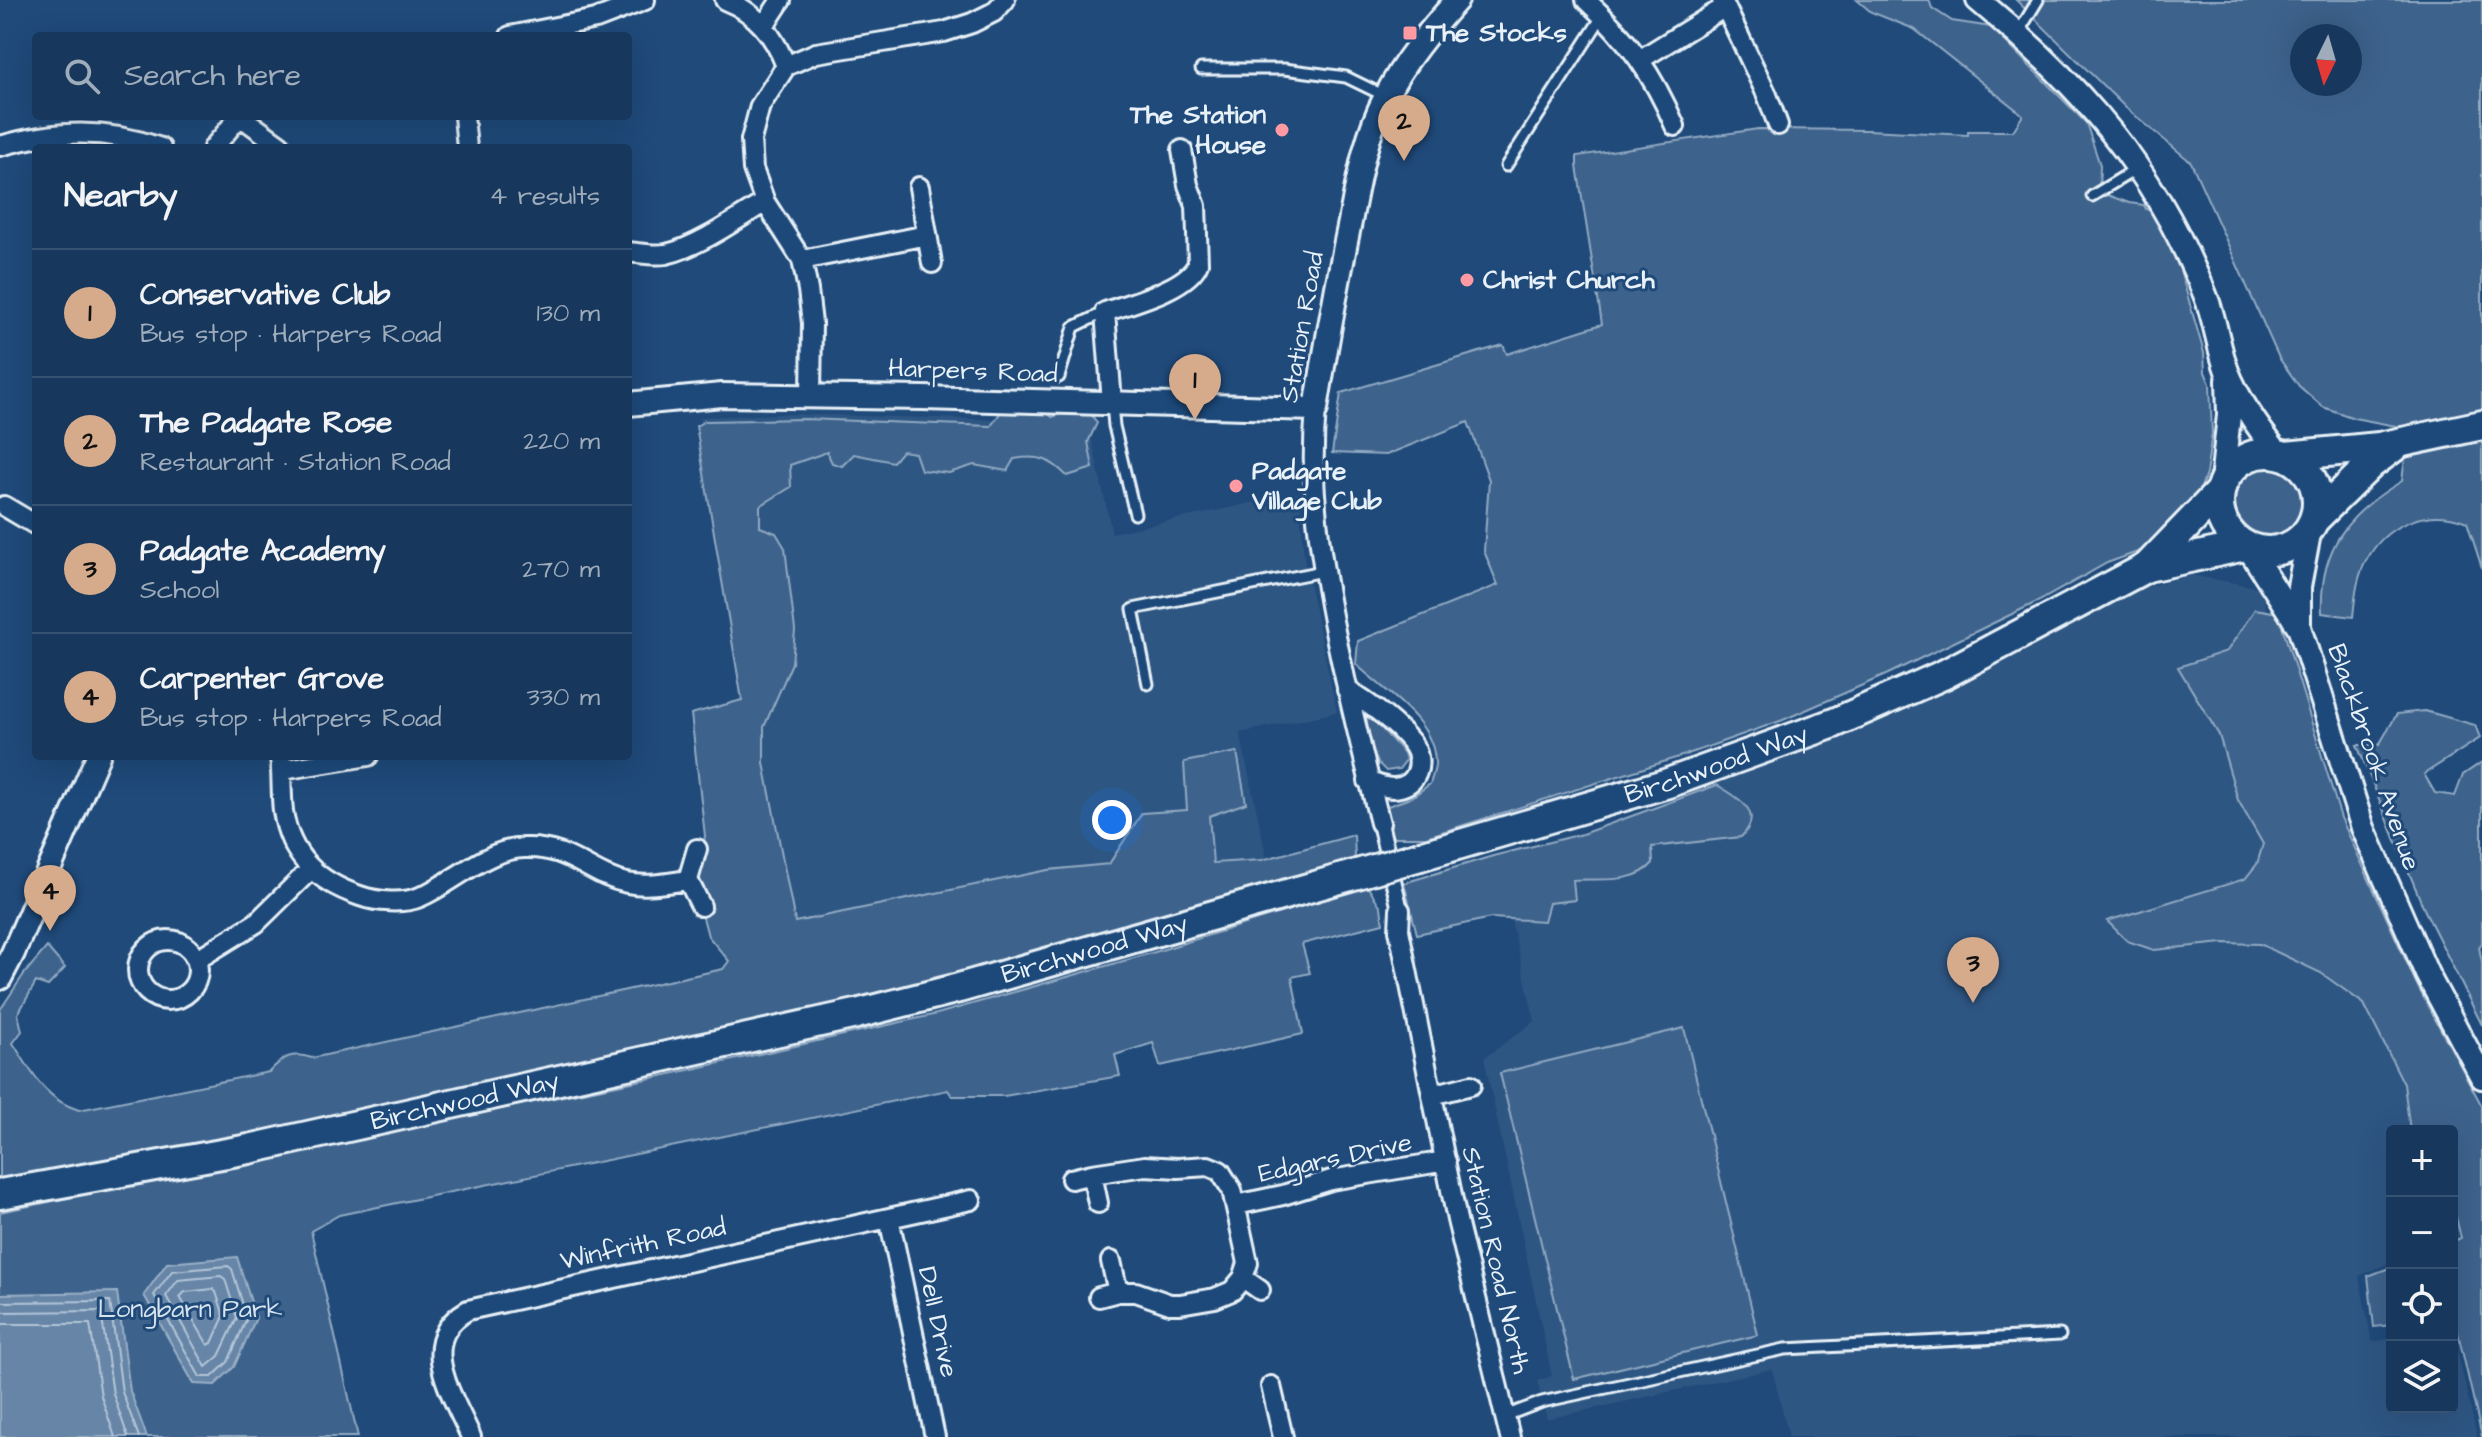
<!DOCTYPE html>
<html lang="en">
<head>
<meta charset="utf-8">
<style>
  body { margin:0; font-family:"Architects Daughter",sans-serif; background:#203f62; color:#f1f3f6 }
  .controls { position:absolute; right:24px; bottom:24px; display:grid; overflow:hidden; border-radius:8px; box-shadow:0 8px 32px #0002 }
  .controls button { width:72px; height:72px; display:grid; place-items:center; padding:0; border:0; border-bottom:2px solid #365272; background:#17385c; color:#f1f3f6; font:40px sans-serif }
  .compass { position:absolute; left:2290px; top:24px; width:72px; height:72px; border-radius:50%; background:#17385c; box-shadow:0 8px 32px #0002; rotate:185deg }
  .you { position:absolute; left:1112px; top:820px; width:28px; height:28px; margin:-20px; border:6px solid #fff; border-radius:50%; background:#1a73e8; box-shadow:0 0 0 12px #1a73e833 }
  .badge { display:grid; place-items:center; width:52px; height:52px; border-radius:50%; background:#d6ab8b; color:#111; font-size:26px; font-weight:700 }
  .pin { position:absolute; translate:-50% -66px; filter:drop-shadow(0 2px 4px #0008) }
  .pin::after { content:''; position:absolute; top:42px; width:28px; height:24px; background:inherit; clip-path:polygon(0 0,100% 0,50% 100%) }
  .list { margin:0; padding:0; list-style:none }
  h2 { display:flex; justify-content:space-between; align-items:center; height:104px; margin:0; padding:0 32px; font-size:34px }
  h2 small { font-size:26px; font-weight:400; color:#9eacbb }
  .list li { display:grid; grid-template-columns:52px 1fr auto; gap:24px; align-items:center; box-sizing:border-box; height:128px; padding:0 32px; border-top:2px solid #365272 }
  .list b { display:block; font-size:30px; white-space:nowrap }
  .list p { margin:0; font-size:26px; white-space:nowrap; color:#9eacbb }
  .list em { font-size:26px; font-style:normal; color:#9eacbb }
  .icon { flex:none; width:44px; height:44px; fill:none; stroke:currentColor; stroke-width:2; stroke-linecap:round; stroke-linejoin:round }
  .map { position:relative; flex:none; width:2482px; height:1437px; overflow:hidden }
  .search { position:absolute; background:#17385c; box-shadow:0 8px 32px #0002; left:32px; top:32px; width:600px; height:88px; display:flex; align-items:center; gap:20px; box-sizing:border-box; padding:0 28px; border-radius:8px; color:#9eacbb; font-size:30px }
  .panel { position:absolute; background:#17385c; box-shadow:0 8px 32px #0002; left:32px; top:144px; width:600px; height:616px; border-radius:8px }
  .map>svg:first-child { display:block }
  .built { fill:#2e5683 }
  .green { fill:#3c628c; stroke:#92aac2; stroke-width:2; fill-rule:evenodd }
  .water { fill:#6685a7; stroke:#9ab0c7; stroke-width:2 }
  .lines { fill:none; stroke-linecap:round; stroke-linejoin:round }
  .shore { stroke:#b4c6d8; stroke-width:2 }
  .service-casing { stroke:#e8f1f8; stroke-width:15 }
  .pedestrian-casing { stroke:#e8f1f8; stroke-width:20 }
  .minor-casing { stroke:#e8f1f8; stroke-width:24 }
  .tertiary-casing { stroke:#e8f1f8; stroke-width:28 }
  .primary-casing { stroke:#e8f1f8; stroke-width:34 }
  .service { stroke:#1f4a7a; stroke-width:9 }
  .pedestrian { stroke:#1f4a7a; stroke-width:14 }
  .minor { stroke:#1f4a7a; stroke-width:18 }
  .tertiary { stroke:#1f4a7a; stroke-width:22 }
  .primary { stroke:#1f4a7a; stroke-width:28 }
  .primary-bridge-casing { stroke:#e8f1f8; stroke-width:34; stroke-linecap:butt }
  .primary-bridge { stroke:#1f4a7a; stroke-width:28 }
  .poi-dot { fill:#ff9aa2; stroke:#1f4a7a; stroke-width:3 }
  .labels { text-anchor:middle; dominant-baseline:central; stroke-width:6; stroke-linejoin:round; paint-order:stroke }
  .poi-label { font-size:26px; font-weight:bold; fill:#e8f1f8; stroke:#1f4a7a; text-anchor:start }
  .street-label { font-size:26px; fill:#e8f1f8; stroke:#1f4a7a }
  .park-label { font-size:26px; fill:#d7e3ed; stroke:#1f4a7a }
</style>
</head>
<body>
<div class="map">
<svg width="2482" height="1437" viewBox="0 0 2482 1437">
  <rect width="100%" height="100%" fill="#1f4a7a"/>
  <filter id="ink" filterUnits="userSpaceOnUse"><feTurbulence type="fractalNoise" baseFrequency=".0125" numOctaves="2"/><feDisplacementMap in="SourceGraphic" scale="16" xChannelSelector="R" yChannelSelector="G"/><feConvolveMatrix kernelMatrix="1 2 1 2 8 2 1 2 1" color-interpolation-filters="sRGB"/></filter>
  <g filter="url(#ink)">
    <path class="built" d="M782,414L1088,422L1112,533L1299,493L1304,559L1337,712L1240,733L1268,864L790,935L700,417Z
      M2191,575L2261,588L2289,700L2467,1102L2458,1236L2452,1238V1131H2392V1262L2359,1276L2372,1342L2392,1338V1407H2452V1327L2477,1437H1789L1772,1369L1547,1419L1537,1381L1552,1376L1484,1058L1535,1021L1499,870L1829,737L2130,591Z"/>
    <path class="green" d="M1857,0H1929L1932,8L1952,21L1991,27L2086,123L2100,165L2099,192L2129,203L2144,205L2146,209L2151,211L2174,249L2204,353L2205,372L2210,384L2212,434L2206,474L2192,511L2143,550L2107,563L2041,600L1888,674L1783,720L1685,755L1426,837H1392L1385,807L1410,798L1430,784C1432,778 1434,772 1435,766C1437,720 1384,692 1356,664L1358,641L1498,585L1484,551L1489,480L1468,422L1386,455L1332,453L1341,393L1503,345L1507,354L1602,324L1577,166V156L1758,129L1868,130L1968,135V131H2013L2023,115L1914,29L1871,12Z
      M2016,0H2482V568L2467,522C2431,507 2389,522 2369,556C2357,574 2355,596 2353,617L2322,613C2319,548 2348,513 2402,481L2406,450L2435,422L2401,427L2354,418L2323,407L2299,386L2279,358L2191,162L2126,108ZM2302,36H2350V84H2302Z
      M1005,406L1041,407L1052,417L1067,412L1089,411L1097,423L1088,442L1093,468L1067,476C1049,458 1039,455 1014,459L1007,471L974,465L949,473L921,470L915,453L902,451L893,462L854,454L842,466L832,463L827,452L790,465L791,487L760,506V527L776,533L785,548L795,630L792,663L764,727V763L795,922L1048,870L1109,864L1142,813L1187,810L1184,762L1237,752L1246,803L1209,816L1213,863L1262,860L1354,835L1355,858L934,988L0,1188V1010L24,974L47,947L65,968L48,986L36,982L18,1014L22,1031L13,1043C31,1071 45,1100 79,1110L269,1072C283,1057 292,1051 312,1058L723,969L729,961L708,936L695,888L705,836L691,714L742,700L696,426L705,421L805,419L991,426Z
      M2235 501a34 34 0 1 1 68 0a34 34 0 1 1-68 0Z
      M2255,609L2278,613L2341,818L2418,987L2482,1106V1437L2455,1320H2452V1242L2461,1238L2452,1201V1131H2410L2404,1084L2364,1004L2321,973L2260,944L2223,943L2154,950L2127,941L2107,921L2245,879L2257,864L2263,844L2238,800L2219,735L2178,667L2227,651Z
      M2425,711L2475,725L2480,738L2424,774L2435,793L2455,796L2463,775L2482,762V943L2479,947L2482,962V1025L2424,909L2357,745H2379L2397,714Z
      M1366,716L1371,717L1404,753L1406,760L1399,769L1386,771L1378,763L1372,751Z
      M1717,785C1738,797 1766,813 1741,837L1652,847L1653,863C1635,885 1599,878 1573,880L1575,900L1549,903L1544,921L1491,918L1417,934L1404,883L1493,856L1582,834Z
      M1367,886L1381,907L1383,923L1302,944L1310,973L1292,977L1303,1034L1160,1066L1153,1043L1115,1055L1120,1076L1004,1096H952L948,1090L339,1215L311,1231L358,1437H0V1212L666,1075L937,1014L1155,952Z
      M1684,1028L1758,1335L1574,1379L1500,1073Z
      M2392,1267V1325L2374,1327L2368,1276Z"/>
    <path class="water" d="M237,1257L256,1318L234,1367L215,1385L194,1384L144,1295L167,1263Z
      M117,1292L130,1391L147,1437H0V1294Z"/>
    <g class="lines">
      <path class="shore" d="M228,1266L232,1269L247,1318L228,1362L212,1377H200L154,1295L172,1271Z
        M221,1276L225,1279L237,1318L219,1356L206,1367L166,1296L178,1280Z
        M213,1289L216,1292L224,1316L212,1343L208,1345L180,1297L185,1292Z
        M0,1302L110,1301L122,1392L139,1437
        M0,1312L101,1311L113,1394L128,1437
        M0,1324H90L101,1396L115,1437"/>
      <g class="service-casing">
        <path id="service" d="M2018,33L2038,0
          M1201,69H1284L1346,77L1385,96
          M1506,166L1603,15
          M2092,196L2138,168
          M1059,377L1074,327L1105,312
          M1112,404L1114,426L1135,514
          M1148,684L1133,609L1323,571
          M1505,1416L1542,1402L1785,1349L2060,1335"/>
      </g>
      <g class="pedestrian-casing">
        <path id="pedestrian" d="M1380,823L1400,910"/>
      </g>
      <g class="minor-casing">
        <path id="minor" d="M725,0C756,12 774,35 786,66
          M1586,0C1628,39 1653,74 1675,126
          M1722,0L1767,95L1778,125
          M764,26L781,0
          M510,36L596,19L645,0
          M1641,59L1725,7
          M240,116L280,145
          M464,116L467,148
          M0,146C57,130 105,128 161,148
          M213,148L240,116
          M919,187L932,263
          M628,252C640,253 654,256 666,254C696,248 739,218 765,202
          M802,260L927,235
          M811,395L812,323L808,290L802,260L765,202L753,169L751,140L760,106L786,66L816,53L944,32L972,23L994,12L1005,0
          M1112,403L1105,312C1130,303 1188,289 1198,263L1196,206L1188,185L1182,150
          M1316,409C1309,483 1319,548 1333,621C1346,689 1363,756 1380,823
          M4,506L36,525
          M1347,690C1370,704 1394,721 1411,742C1426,761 1418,788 1393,788C1384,788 1376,784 1368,781
          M280,756C282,774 281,793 283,811C290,857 318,882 360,896C377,902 404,904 420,897C456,881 484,850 524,848C571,846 588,875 627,883C647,887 668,883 688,880
          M282,770L368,756
          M697,849L688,880L701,906
          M1400,910L1399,930L1432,1095L1471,1085
          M138 970a30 30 0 1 1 60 0a30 30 0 1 1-60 0Z
          M196,960L256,923L310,870
          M1432,1095L1457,1220L1510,1437
          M1092,1174L1098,1203
          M1071,1179L1092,1174L1145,1166L1178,1168L1208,1166L1220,1171L1232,1190L1248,1263L1243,1278L1232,1291L1215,1298L1180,1304H1170L1136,1292H1118L1099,1297
          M1236,1205L1283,1195L1331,1180L1446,1161
          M889,1218L935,1437
          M1111,1261L1118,1292
          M1243,1278L1260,1290
          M1271,1386L1283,1437
          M471,1437C453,1395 414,1341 468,1310L971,1200"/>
      </g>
      <g class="tertiary-casing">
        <path id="tertiary" d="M1978,0C2066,73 2140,151 2188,256C2196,274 2206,293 2211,312C2217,332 2220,352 2227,371C2239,401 2258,428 2278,453
          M628,404L722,395L923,398L1316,409C1326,346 1337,284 1350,222C1358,181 1365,136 1385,98C1403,62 1430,30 1457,0
          M2222,482L2229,415L2228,380
          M2248,547L2299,627L2363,828L2427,974L2482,1077
          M2299,626V587L2310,528
          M0,978L13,953L98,756"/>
      </g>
      <g class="primary-casing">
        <g id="primary">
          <circle cx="2268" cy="502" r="49"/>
          <path d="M2286,456L2379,447L2482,425"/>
          <path d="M2314,520L2371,464L2398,444"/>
          <path d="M2147,567L2220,491"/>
          <path id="s1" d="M1420,856L1668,783L1834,723L1945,674L2147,567L2245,546"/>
          <path id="s2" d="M0,1194L249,1149L856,1014L959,988L1357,874"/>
        </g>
      </g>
      <use href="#service" class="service"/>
      <use href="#pedestrian" class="pedestrian"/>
      <use href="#minor" class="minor"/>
      <use href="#tertiary" class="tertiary"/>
      <use href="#primary" class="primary"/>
      <g class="primary-bridge-casing">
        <path id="primary-bridge" d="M1357,874L1420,856"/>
      </g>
      <use href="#primary-bridge" class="primary-bridge"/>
    </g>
  </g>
  <g class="poi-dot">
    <rect x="1402" y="25" width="16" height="16" rx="4"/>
    <circle cx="1282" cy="130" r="8"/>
    <circle cx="1467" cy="280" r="8"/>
    <circle cx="1236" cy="486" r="8"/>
  </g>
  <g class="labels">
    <g class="poi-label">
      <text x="1426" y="33">The Stocks</text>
      <text x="1266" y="115" text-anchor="end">The Station<tspan x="1266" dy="30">House</tspan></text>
      <text x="1483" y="280">Christ Church</text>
      <text x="1252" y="471">Padgate<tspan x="1252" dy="30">Village Club</tspan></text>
    </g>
    <g class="street-label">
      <text transform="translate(1302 327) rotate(-80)">Station Road</text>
      <text transform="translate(973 371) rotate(2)">Harpers Road</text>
      <text transform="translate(2374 757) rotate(71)">Blackbrook Avenue</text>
      <text stroke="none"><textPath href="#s1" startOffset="310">Birchwood Way</textPath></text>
      <text stroke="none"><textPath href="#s2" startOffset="1122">Birchwood Way</textPath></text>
      <text stroke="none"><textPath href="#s2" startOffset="474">Birchwood Way</textPath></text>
      <text transform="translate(1335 1158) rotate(-12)">Edgars Drive</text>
      <text transform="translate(643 1244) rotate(-12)">Winfrith Road</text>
      <text transform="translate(1496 1260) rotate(77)">Station Road North</text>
      <text transform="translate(938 1322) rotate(78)">Dell Drive</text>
    </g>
    <g class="park-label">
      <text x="190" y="1309">Longbarn Park</text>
    </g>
  </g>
</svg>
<div class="controls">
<button>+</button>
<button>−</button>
<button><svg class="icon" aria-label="locate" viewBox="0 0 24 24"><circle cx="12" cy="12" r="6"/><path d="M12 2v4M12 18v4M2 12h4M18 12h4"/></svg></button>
<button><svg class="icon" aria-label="layers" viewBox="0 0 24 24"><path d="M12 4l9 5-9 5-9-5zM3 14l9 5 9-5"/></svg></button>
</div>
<svg class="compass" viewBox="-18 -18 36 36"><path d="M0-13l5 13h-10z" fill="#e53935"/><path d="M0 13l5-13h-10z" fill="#9eacbb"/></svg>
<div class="you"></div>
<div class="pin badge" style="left:1195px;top:420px">1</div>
<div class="pin badge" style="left:1404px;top:161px">2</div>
<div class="pin badge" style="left:1973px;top:1003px">3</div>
<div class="pin badge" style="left:50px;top:931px">4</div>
<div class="search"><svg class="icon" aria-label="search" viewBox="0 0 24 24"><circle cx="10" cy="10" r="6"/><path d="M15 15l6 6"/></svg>Search here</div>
<section class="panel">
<h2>Nearby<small>4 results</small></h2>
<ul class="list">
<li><span class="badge">1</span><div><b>Conservative Club</b><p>Bus stop · Harpers Road</p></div><em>130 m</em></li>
<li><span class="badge">2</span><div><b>The Padgate Rose</b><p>Restaurant · Station Road</p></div><em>220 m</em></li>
<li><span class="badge">3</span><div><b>Padgate Academy</b><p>School</p></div><em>270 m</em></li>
<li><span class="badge">4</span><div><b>Carpenter Grove</b><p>Bus stop · Harpers Road</p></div><em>330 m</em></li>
</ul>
</section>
</div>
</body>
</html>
